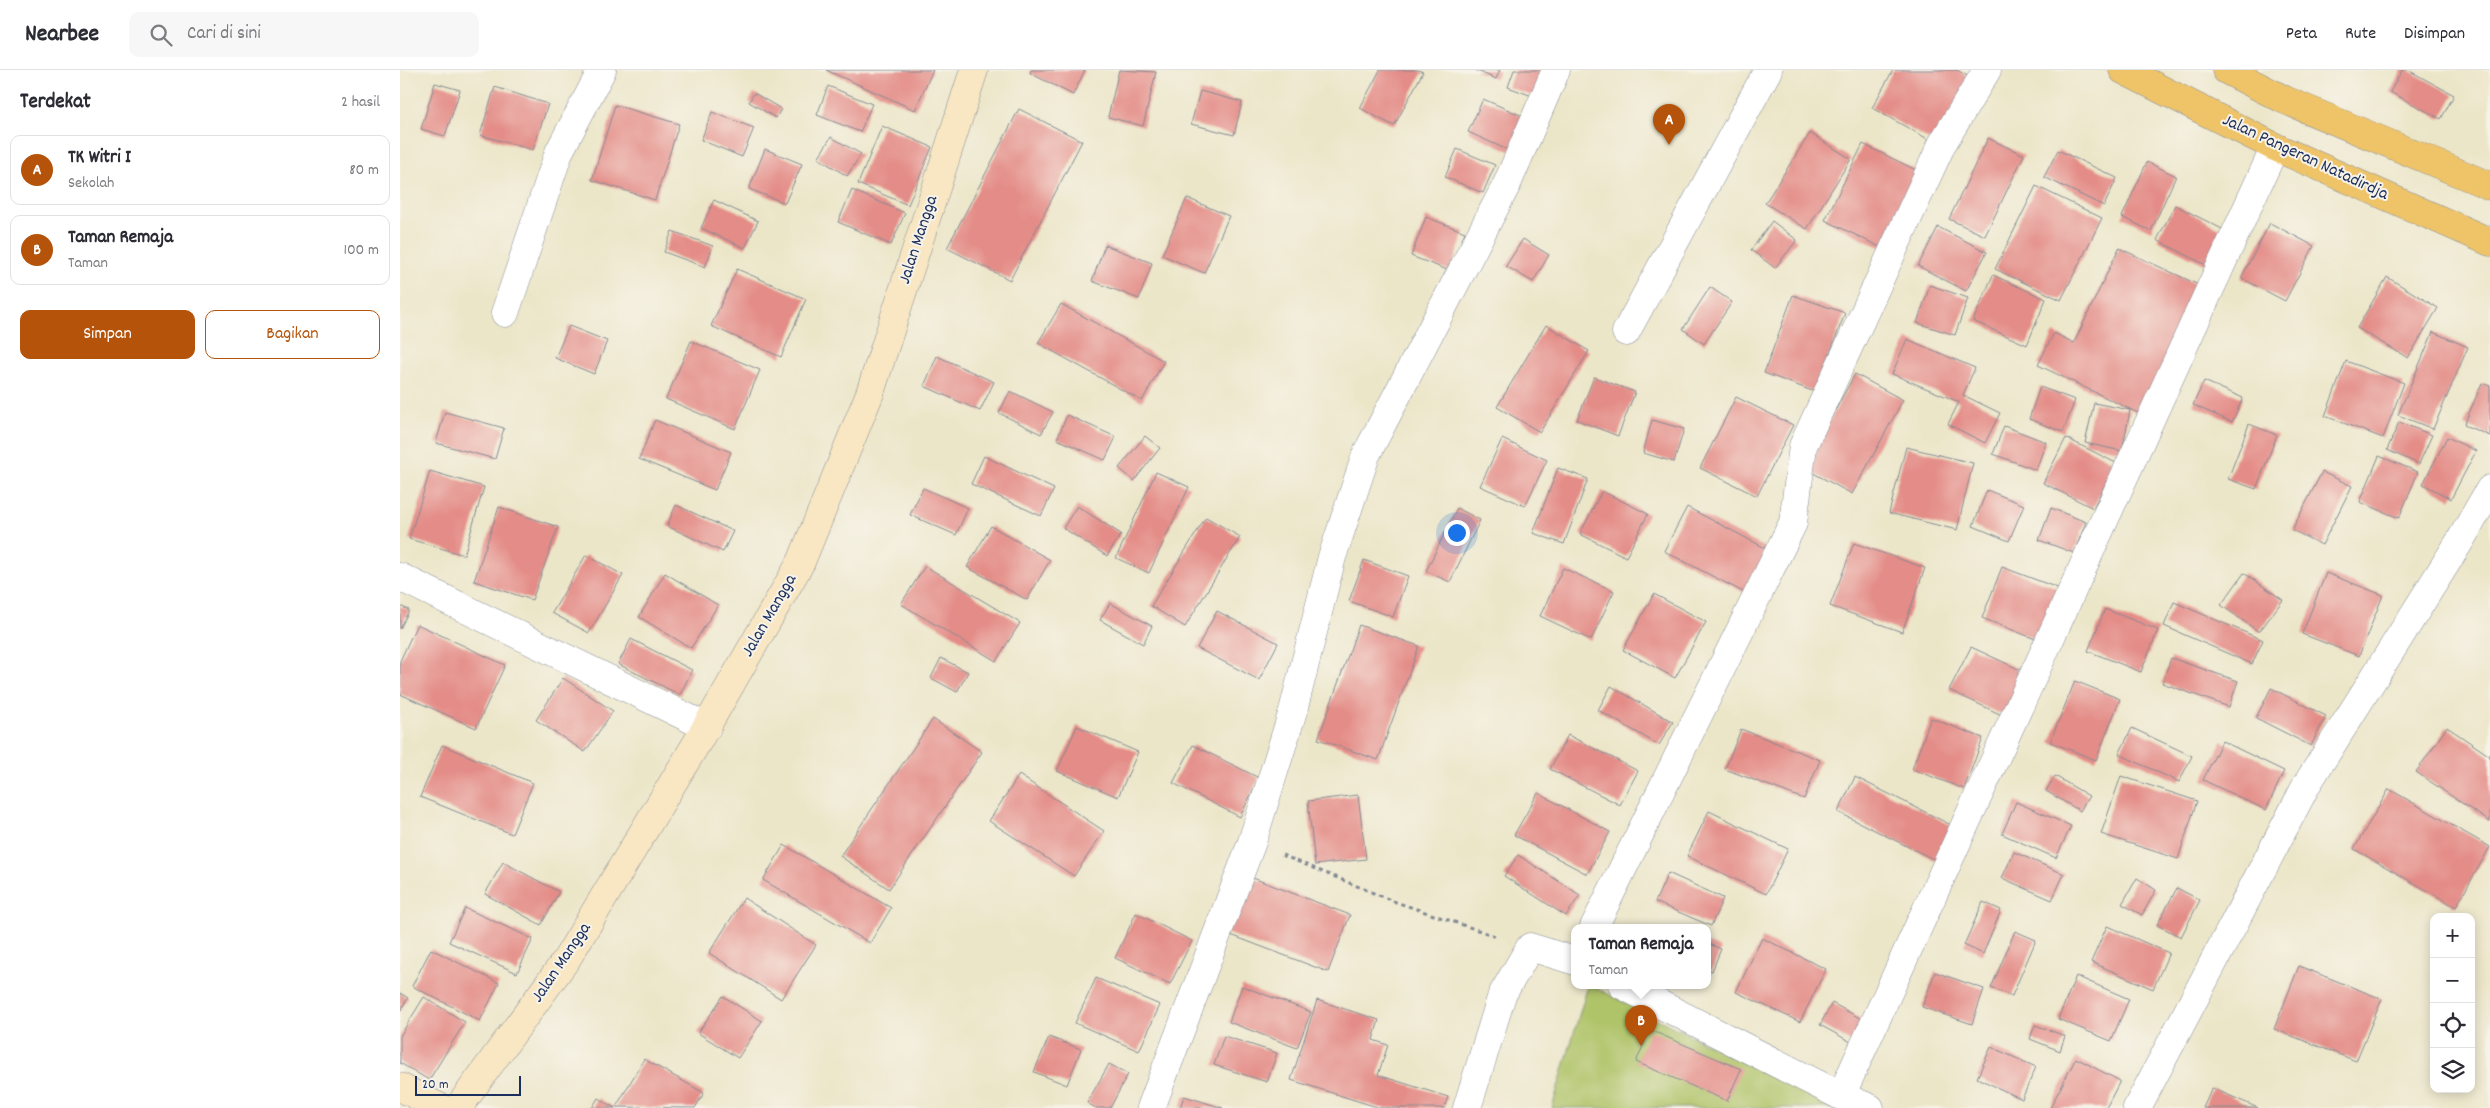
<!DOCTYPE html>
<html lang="id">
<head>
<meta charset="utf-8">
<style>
  body { margin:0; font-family:Dekko,sans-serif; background:#f7f7f7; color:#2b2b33 }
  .controls { position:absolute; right:15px; bottom:15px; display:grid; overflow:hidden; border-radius:10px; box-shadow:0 2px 12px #0003 }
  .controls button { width:45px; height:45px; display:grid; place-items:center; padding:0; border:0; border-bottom:1px solid #e1e1e2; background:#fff; color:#2b2b33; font:25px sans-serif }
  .scale { position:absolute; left:15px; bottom:12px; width:106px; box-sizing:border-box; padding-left:5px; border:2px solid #1b2f5e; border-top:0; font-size:14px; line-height:18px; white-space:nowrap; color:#1b2f5e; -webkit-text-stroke:4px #f7f3e8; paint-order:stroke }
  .you { position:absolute; left:1056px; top:462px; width:18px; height:18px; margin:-12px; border:4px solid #fff; border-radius:50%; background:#1a73e8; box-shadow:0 0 0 8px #1a73e833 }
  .badge { display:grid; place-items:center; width:32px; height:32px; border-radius:50%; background:#b45309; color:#fff; font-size:16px; font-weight:700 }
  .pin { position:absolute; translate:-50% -41px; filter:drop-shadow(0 1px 2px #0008) }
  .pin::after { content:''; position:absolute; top:26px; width:18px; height:15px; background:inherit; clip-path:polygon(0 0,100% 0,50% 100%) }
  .popup { position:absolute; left:1171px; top:854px; width:140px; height:65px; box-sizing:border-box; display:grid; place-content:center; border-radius:10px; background:#fff; filter:drop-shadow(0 1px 4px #0005); font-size:16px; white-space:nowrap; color:#7c7c81 }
  .popup b { font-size:19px; color:#2b2b33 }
  .popup::after { content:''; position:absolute; left:50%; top:100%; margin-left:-10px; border:10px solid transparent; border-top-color:#fff }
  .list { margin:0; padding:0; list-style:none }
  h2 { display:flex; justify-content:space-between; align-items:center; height:65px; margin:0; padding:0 20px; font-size:21px }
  h2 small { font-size:16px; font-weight:400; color:#7c7c81 }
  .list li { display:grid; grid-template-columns:32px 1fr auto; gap:15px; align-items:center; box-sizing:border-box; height:70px; margin:0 10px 10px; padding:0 10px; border:1px solid #e1e1e2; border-radius:10px }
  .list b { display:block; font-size:19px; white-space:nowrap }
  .list p { margin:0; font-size:16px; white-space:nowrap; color:#7c7c81 }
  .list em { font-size:16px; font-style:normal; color:#7c7c81 }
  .actions { display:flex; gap:10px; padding:15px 20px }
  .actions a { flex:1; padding:11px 0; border:1px solid #b45309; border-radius:10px; text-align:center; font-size:18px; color:#b45309 }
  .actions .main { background:#b45309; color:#fff }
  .icon { flex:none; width:28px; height:28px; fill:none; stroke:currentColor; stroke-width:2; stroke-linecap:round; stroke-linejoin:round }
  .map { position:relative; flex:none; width:2090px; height:1038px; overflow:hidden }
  header { display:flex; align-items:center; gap:30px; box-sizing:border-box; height:70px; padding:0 25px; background:#fff; border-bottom:1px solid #e1e1e2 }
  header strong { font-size:24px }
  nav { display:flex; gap:28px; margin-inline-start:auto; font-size:18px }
  .search { width:350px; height:45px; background:#f7f7f7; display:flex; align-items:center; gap:12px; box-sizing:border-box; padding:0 18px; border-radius:10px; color:#7c7c81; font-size:19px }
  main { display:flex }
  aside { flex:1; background:#fff }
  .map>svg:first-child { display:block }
  .green { fill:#afc367; stroke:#657962 }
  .building { fill:#e48c87 }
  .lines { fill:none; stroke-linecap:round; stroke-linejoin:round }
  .street-casing { stroke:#848a94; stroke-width:29 }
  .secondary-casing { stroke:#848a94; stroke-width:29 }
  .primary-casing { stroke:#848a94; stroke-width:29 }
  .path { stroke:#848a94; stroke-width:3; stroke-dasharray:4 4; stroke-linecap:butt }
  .street { stroke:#fff; stroke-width:28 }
  .secondary { stroke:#f9e7c3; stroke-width:28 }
  .primary { stroke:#efc469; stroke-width:28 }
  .labels { text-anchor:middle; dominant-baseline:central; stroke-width:4; stroke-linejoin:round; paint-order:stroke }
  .street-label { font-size:18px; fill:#1b2f5e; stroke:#f7f3e8 }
</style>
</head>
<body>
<header>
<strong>Nearbee</strong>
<div class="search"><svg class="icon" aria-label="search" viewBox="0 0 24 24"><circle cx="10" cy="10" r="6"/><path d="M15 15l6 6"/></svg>Cari di sini</div>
<nav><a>Peta</a><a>Rute</a><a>Disimpan</a></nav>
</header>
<main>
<aside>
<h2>Terdekat<small>2 hasil</small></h2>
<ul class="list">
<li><span class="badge">A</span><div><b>TK Witri I</b><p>Sekolah</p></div><em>80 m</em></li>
<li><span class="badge">B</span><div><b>Taman Remaja</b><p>Taman</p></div><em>100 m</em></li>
</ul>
<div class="actions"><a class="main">Simpan</a><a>Bagikan</a></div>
</aside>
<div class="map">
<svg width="2090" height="1038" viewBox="0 0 2090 1038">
  <rect width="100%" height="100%" fill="#f7f3e8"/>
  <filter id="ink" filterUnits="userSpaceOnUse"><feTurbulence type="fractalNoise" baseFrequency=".02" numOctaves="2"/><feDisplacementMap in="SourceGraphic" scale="10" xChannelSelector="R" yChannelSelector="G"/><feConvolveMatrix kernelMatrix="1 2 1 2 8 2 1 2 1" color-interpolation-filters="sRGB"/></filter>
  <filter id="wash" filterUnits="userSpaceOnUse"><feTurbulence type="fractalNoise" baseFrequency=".0096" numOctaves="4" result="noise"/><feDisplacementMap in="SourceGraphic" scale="20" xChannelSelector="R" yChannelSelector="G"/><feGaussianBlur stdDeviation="1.12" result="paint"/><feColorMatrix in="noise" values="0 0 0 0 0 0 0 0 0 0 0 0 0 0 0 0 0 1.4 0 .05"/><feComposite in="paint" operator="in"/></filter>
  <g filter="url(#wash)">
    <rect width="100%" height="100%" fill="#ece6c9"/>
    <path class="green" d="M1188,915H1190L1434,1038H1152Z"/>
    <g id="blocks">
      <path class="building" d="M426,0H533L515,40Z
        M631,0H685L673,25L630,3Z
        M719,0L756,2L743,56L708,47Z
        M980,0H1018L1023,2L994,56L960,38Z
        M1075,0H1100L1096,9Z
        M1114,0H1144L1135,27L1108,17Z
        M1493,0H1557L1571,8L1535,73L1472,38Z
        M2002,0H2008L2054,25L2041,49L1990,22Z
        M35,13L60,20L45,66L21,59Z
        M428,16L472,34L460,62L417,45Z
        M95,17L148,34L133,80L80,65Z
        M800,21L842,32L834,65L791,54Z
        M354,23L381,39L376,48L349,32Z
        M1083,29L1125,47L1110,81L1068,62Z
        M215,35L279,54L255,130L192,110Z
        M619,39L682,71L610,210L547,178Z
        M312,42L354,58L342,87L301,70Z
        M482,56L532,77L508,135L458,114Z
        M1410,63L1451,89L1407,159L1365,133Z
        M431,67L461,84L447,106L418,88Z
        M1588,68L1624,85L1585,166L1549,149Z
        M1463,74L1520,102L1482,178L1425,150Z
        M365,79L402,94L385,133L349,119Z
        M1057,79L1095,95L1083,123L1045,107Z
        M1658,80L1717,108L1704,136L1644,107Z
        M1747,92L1776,106L1751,161L1722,147Z
        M1636,116L1702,148L1661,230L1595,199Z
        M452,120L505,143L491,175L438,152Z
        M787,128L829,146L804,203L762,185Z
        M314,130L358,151L345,178L301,158Z
        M1775,135L1828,162L1810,197L1757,170Z
        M1026,147L1065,162L1050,201L1011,186Z
        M1372,151L1397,170L1375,198L1351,180Z
        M1870,153L1914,176L1885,231L1841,208Z
        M1538,157L1587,182L1566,221L1518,196Z
        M272,161L313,176L305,197L264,182Z
        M1123,169L1149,185L1133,212L1106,196Z
        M705,175L752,193L739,229L692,211Z
        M1719,178L1801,216L1740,344L1638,295L1654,263L1674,273Z
        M337,199L406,229L381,287L311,256Z
        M1593,205L1646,229L1627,275L1573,251Z
        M1987,207L2038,238L2008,288L1957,258Z
        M1530,215L1568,228L1555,265L1517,253Z
        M1310,217L1332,232L1304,274L1283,259Z
        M1393,225L1445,243L1415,322L1364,303Z
        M661,234L764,291L742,331L638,273Z
        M1146,255L1189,281L1140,362L1097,337Z
        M169,256L207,271L194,304L155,288Z
        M2033,262L2068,277L2033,359L1998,345Z
        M1507,269L1575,298L1563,325L1600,343L1585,373L1548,354L1559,332L1492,304Z
        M291,271L360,300L335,359L266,329Z
        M537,286L594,312L580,341L524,316Z
        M1946,291L2004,313L1983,368L1925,346Z
        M1455,304L1503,330L1452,424L1404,398Z
        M1194,307L1235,322L1218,366L1177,350Z
        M1804,311L1843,328L1832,352L1793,335Z
        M2082,313L2090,316V366L2064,355Z
        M1640,317L1675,330L1663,362L1629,349Z
        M610,321L653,342L641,364L599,343Z
        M1336,327L1393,355L1357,426L1300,398Z
        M1694,333L1730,340L1722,381L1685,373Z
        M45,342L104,358L95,389L36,373Z
        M667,345L716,367L705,390L657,369Z
        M255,350L331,382L315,420L239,389Z
        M1252,350L1284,359L1274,392L1243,383Z
        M1999,352L2032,365L2019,394L1987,380Z
        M1849,354L1877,365L1856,419L1828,409Z
        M1604,356L1646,372L1636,400L1593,384Z
        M745,366L760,378L734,411L719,398Z
        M2047,367L2076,381L2051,429L2023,414Z
        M1666,368L1716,393L1693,438L1643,413Z
        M1102,369L1147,390L1125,436L1080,416Z
        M1506,377L1573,393L1557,460L1489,443Z
        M584,386L654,419L641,446L571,414Z
        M1979,386L2018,402L1999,448L1960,432Z
        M1158,398L1188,409L1164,474L1133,463Z
        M30,401L84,417L64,485L9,469Z
        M756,402L789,417L749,503L716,488Z
        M1922,402L1952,416L1922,475L1892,460Z
        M523,418L568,438L556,465L510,445Z
        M1587,420L1624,435L1609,471L1573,456Z
        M1202,421L1248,444L1226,487L1180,464Z
        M276,435L333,461L323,482L267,456Z
        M677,436L721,464L707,486L663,458Z
        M99,437L158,457L132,530L74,511Z
        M1287,437L1369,480L1345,523L1264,481Z
        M1057,438L1080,450L1050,512L1026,501Z
        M1651,438L1686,452L1674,483L1639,470Z
        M806,447L840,467L785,557L751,536Z
        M591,456L650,490L627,530L567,497Z
        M1454,473L1525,498L1502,562L1430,536Z
        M186,485L223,505L189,563L152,543Z
        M964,490L1008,506L993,547L949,531Z
        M525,496L620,553L596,591L501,534Z
        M1602,497L1663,520L1643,572L1582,548Z
        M1163,498L1214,521L1191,570L1140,546Z
        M265,503L318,535L291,578L239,547Z
        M1844,503L1883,530L1859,562L1821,535Z
        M1926,503L1983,525L1959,586L1902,564Z
        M1254,524L1306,552L1275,608L1223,580Z
        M1774,532L1863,570L1852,594L1764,556Z
        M710,533L752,556L743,574L700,550Z
        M0,536L9,540L0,559Z
        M1705,539L1758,560L1741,602L1688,581Z
        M817,541L878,573L859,610L797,578Z
        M17,554L105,595L76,658L0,624V591Z
        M959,555L1019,576L978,690L918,669Z
        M231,569L292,600L280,625L218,594Z
        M1571,577L1627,603L1606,647L1549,620Z
        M541,588L568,602L557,622L531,608Z
        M1771,588L1838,611L1829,637L1762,613Z
        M163,608L213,641L185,682L136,650Z
        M1675,611L1720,629L1696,690L1650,672Z
        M1211,616L1273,652L1259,675L1198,640Z
        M1871,618L1926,646L1911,676L1856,648Z
        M1531,648L1583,668L1564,719L1512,699Z
        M533,649L582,682L489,819L440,786Z
        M677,656L738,682L718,727L657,701Z
        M2047,657L2090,686V752L2016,702Z
        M1732,658L1792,686L1779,712L1719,684Z
        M1341,659L1420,690L1404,729L1325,699Z
        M1168,665L1238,701L1220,735L1150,699Z
        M1822,671L1884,701L1866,740L1803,710Z
        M42,675L133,713L112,764L20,727Z
        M793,675L859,708L840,747L773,713Z
        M619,705L704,761L674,806L589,751Z
        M1655,706L1689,726L1680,741L1646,721Z
        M1721,706L1797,731L1778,789L1701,764Z
        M1455,707L1559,759L1541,793L1438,742Z
        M1989,719L2090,777L2056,837L1954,779Z
        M1138,723L1210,762L1187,804L1114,765Z
        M958,725L966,789L915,795L908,731Z
        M1616,732L1671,756L1656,788L1602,764Z
        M1309,741L1388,779L1366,824L1287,786Z
        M384,775L491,838L470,873L363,810Z
        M1614,782L1664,804L1652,830L1602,808Z
        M1118,785L1180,825L1166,846L1104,806Z
        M103,792L159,822L141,855L85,824Z
        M1268,803L1323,828L1311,856L1255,832Z
        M845,805L950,845L928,902L823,862Z
        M1737,808L1756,820L1742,845L1722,834Z
        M1777,818L1800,830L1781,867L1757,855Z
        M344,828L416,875L381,929L309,883Z
        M1583,832L1601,840L1583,884L1564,875Z
        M65,838L133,869L117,903L49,872Z
        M736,843L792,871L770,914L715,888Z
        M1707,856L1769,883L1753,919L1691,892Z
        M1615,861L1636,870L1612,926L1591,918Z
        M1362,868L1426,899L1400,952L1336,922Z
        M1307,873L1321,879L1312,901L1307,899Z
        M31,879L99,913L80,951L12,916Z
        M1899,896L1982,929L1956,991L1874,959Z
        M1535,902L1584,919L1572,954L1522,937Z
        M1676,906L1729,929L1711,971L1658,949Z
        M696,908L760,935L739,981L675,953Z
        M842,916L911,942L897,978L829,952Z
        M0,923L8,928L0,941Z
        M323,926L362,951L338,988L298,963Z
        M24,927L65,952L29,1010L0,993V966Z
        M917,930L979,950L973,970L988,975L978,1005L1048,1027L1044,1038H980L891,1010Z
        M1432,933L1473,955L1460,977L1420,955Z
        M1635,955L1665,966L1660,981L1630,969Z
        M1250,960L1341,999L1327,1031L1236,992Z
        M824,966L877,983L867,1012L814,995Z
        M649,967L681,979L667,1015L634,1002Z
        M1591,977L1636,997L1622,1029L1577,1008Z
        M1676,988L1720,1011L1706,1038H1650Z
        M244,989L304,1023L295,1038L216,1037Z
        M709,994L728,1004L710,1038H696L687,1033Z
        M1812,1018L1858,1038H1803Z
        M784,1026L823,1038H780Z
        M198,1028L215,1038H192Z"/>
    </g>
  </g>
  <g filter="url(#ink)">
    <use href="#blocks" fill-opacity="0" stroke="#848a94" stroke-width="1"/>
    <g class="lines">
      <g class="street-casing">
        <path id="street" d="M105,243L159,82L202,0
          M1226,262L1368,0
          M0,507L307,657
          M1194,857L1393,453L1403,376L1542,74L1587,0
          M1222,915L1441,1026L1470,1038
          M1441,1026L1875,77
          M751,1038L852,772L893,641L932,487L966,385L1107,114L1156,0
          M1067,1038L1102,925L1130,877L1175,891
          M1737,1038L1907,714L2060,471L2090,419"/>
      </g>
      <g class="secondary-casing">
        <path id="secondary" d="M0,1017L41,1038
          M58,1038L166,890L301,666L401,492L470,323L574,0"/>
      </g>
      <g class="primary-casing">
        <path id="primary" d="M1723,0L1875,77L2090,172
          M1826,0L1885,30L2090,116"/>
      </g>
      <path class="path" d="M882,785L993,831L1098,867"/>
      <use href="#street" class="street"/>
      <use href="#secondary" class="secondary"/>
      <use href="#primary" class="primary"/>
    </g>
  </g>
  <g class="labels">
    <g class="street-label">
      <text transform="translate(1905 88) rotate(25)">Jalan Pangeran Natadirdja</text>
      <text transform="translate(519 170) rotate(-72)">Jalan Mangga</text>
      <text transform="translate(370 546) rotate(-60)">Jalan Mangga</text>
      <text transform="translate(162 893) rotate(-56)">Jalan Mangga</text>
    </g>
  </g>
</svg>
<div class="controls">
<button>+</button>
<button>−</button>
<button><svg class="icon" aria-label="locate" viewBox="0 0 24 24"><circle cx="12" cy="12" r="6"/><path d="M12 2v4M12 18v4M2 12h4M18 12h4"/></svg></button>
<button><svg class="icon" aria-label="layers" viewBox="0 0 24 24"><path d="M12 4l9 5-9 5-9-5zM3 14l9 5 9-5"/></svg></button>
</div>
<div class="scale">20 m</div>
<div class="you"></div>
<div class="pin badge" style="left:1269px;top:75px">A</div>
<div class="pin badge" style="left:1241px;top:976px">B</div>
<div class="popup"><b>Taman Remaja</b>Taman</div>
</div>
</main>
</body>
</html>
